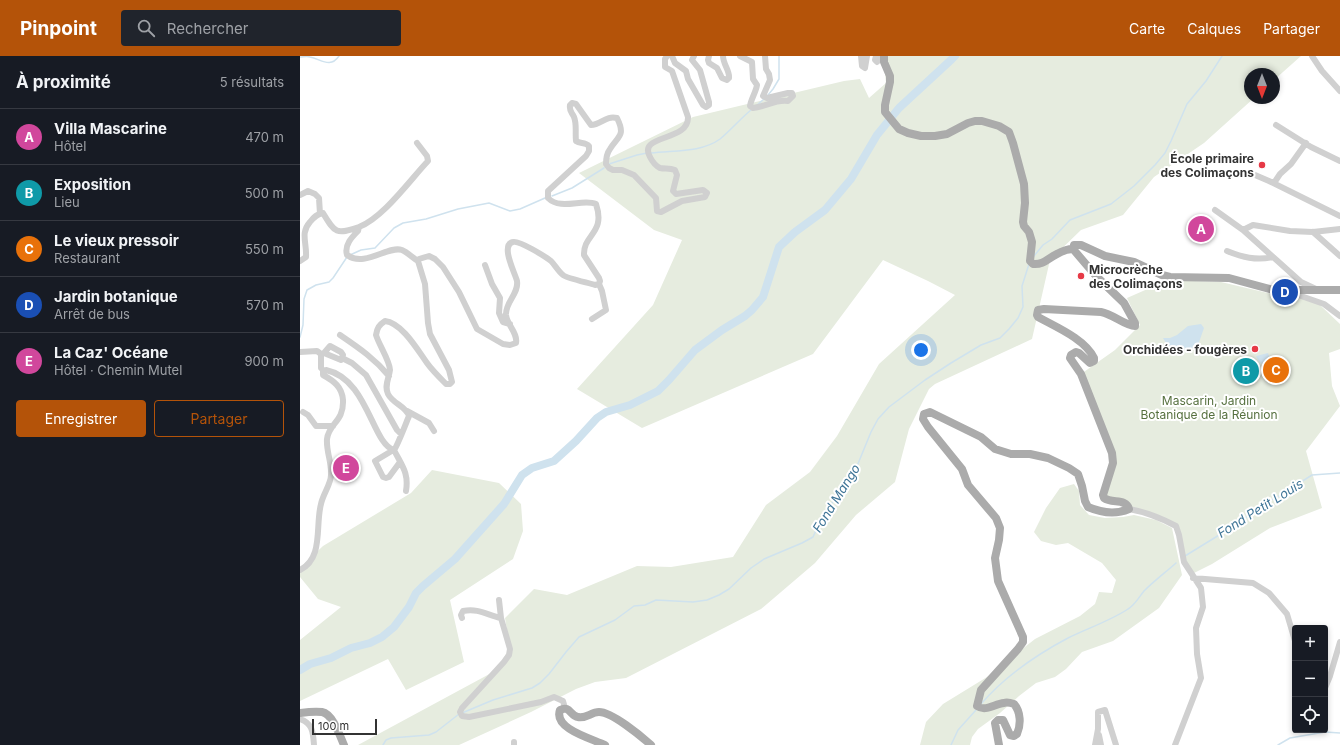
<!DOCTYPE html>
<html lang="fr">
<head>
<meta charset="utf-8">
<style>
  body { margin:0; font-family:Inter,sans-serif; background:#20242c; color:#f1f3f6 }
  .controls { position:absolute; right:12px; bottom:12px; display:grid; overflow:hidden; border-radius:4px; box-shadow:0 2px 6px #0003 }
  .controls button { width:36px; height:36px; display:grid; place-items:center; padding:0; border:0; border-bottom:1px solid #363941; background:#171b24; color:#f1f3f6; font:20px sans-serif }
  .compass { position:absolute; left:944px; top:12px; width:36px; height:36px; border-radius:50%; background:#171b24; box-shadow:0 2px 6px #0003; rotate:180deg }
  .scale { position:absolute; left:12px; bottom:10px; width:65px; box-sizing:border-box; padding-left:4px; border:2px solid #333; border-top:0; font-size:11px; line-height:14px; white-space:nowrap; color:#333; -webkit-text-stroke:3px #fff; paint-order:stroke }
  .you { position:absolute; left:621px; top:294px; width:14px; height:14px; margin:-10px; border:3px solid #fff; border-radius:50%; background:#1a73e8; box-shadow:0 0 0 6px #1a73e833 }
  .badge { display:grid; place-items:center; width:26px; height:26px; border-radius:50%; background:#b45309; color:#fff; font-size:13px; font-weight:700 }
  .pin { position:absolute; translate:-50% -50%; border:2px solid #fff; box-shadow:0 1px 4px #0006 }
  .list { margin:0; padding:0; list-style:none }
  h2 { display:flex; justify-content:space-between; align-items:center; height:52px; margin:0; padding:0 16px; font-size:17px }
  h2 small { font-size:13px; font-weight:400; color:#9ea1a6 }
  .list li { display:grid; grid-template-columns:26px 1fr auto; gap:12px; align-items:center; box-sizing:border-box; height:56px; padding:0 16px; border-top:1px solid #363941 }
  .list b { display:block; font-size:15px; white-space:nowrap }
  .list p { margin:0; font-size:13px; white-space:nowrap; color:#9ea1a6 }
  .list em { font-size:13px; font-style:normal; color:#9ea1a6 }
  .actions { display:flex; gap:8px; padding:12px 16px }
  .actions a { flex:1; padding:9px 0; border:1px solid #b45309; border-radius:4px; text-align:center; font-size:14px; color:#b45309 }
  .actions .main { background:#b45309; color:#fff }
  .icon { flex:none; width:22px; height:22px; fill:none; stroke:currentColor; stroke-width:2; stroke-linecap:round; stroke-linejoin:round }
  .map { position:relative; flex:none; width:1040px; height:689px; overflow:hidden }
  header { display:flex; align-items:center; gap:24px; box-sizing:border-box; height:56px; padding:0 20px; background:#b45309; color:#fff }
  header strong { font-size:19px }
  nav { display:flex; gap:22px; margin-inline-start:auto; font-size:14px }
  .search { width:280px; height:36px; background:#20242c; display:flex; align-items:center; gap:10px; box-sizing:border-box; padding:0 14px; border-radius:4px; color:#9ea1a6; font-size:15px }
  main { display:flex }
  aside { flex:1; background:#171b24 }
  .map>svg:first-child { display:block }
  .green { fill:#e6ecdf }
  .water { fill:#cfe2ee }
  .lines { fill:none; stroke-linecap:round; stroke-linejoin:round }
  .stream { stroke:#cfe2ee; stroke-width:1.5 }
  .river { stroke:#cfe2ee; stroke-width:8 }
  .minor { stroke:#d0d0d0; stroke-width:6 }
  .major { stroke:#ababab; stroke-width:8 }
  .poi-dot { fill:#e63946; stroke:#fff; stroke-width:1.5 }
  .labels { text-anchor:middle; dominant-baseline:central; stroke-width:4; stroke-linejoin:round; paint-order:stroke }
  .poi-label { font-size:12px; font-weight:bold; fill:#333; stroke:#fff; text-anchor:end }
  .park-label { font-size:12px; fill:#56703f; stroke:#fff }
  .water-label { font-size:13px; font-style:italic; fill:#3f7597; stroke:#fff }
</style>
</head>
<body>
<header>
<strong>Pinpoint</strong>
<div class="search"><svg class="icon" aria-label="search" viewBox="0 0 24 24"><circle cx="10" cy="10" r="6"/><path d="M15 15l6 6"/></svg>Rechercher</div>
<nav><a>Carte</a><a>Calques</a><a>Partager</a></nav>
</header>
<main>
<aside>
<h2>À proximité<small>5 résultats</small></h2>
<ul class="list">
<li><span class="badge" style="background:#d1479c">A</span><div><b>Villa Mascarine</b><p>Hôtel</p></div><em>470 m</em></li>
<li><span class="badge" style="background:#0f9aa8">B</span><div><b>Exposition</b><p>Lieu</p></div><em>500 m</em></li>
<li><span class="badge" style="background:#e8710a">C</span><div><b>Le vieux pressoir</b><p>Restaurant</p></div><em>550 m</em></li>
<li><span class="badge" style="background:#1a4fb4">D</span><div><b>Jardin botanique</b><p>Arrêt de bus</p></div><em>570 m</em></li>
<li><span class="badge" style="background:#d1479c">E</span><div><b>La Caz' Océane</b><p>Hôtel · Chemin Mutel</p></div><em>900 m</em></li>
</ul>
<div class="actions"><a class="main">Enregistrer</a><a>Partager</a></div>
</aside>
<div class="map">
<svg width="1040" height="689" viewBox="0 0 1040 689">
  <rect width="100%" height="100%" fill="#fff"/>
  <path class="green" d="M583,0H1001L974,24V18H950V42H954L904,87L854,121L823,159L781,174L750,204L732,283L635,328L629,333L609,373L595,426L556,459L515,507L461,553L326,622L295,626L276,633L231,656L159,689H58L195,615L210,592L205,562L234,533L267,539L337,510L371,511L433,501L466,449L510,416L537,380L579,308L655,239L628,225L583,204L513,298L342,372L277,333L353,249L382,184L354,174L279,117L393,61L544,25L560,23L569,42L586,27Z
    M868,224L921,226L976,239L1008,243L1020,249L1040,268V293L1029,297L1032,330L1040,350L1006,395L1022,452L970,472L912,508L892,518L884,506L876,470L804,442L813,407L781,318L815,294L840,269L827,242Z
    M132,414L199,427L221,448L223,475L213,503L150,544L164,606L106,634L88,603L0,645V584L41,551L18,543L0,521V512L23,490L111,437Z
    M774,428L779,435L780,449L789,459L805,462L823,461L834,459L856,464L872,472L882,519L859,552L813,585L782,596L766,613L755,621L736,627L719,640L700,657L678,673L672,681L670,689H620L626,666L643,648L687,621L735,583L780,560L795,548L799,536L812,537L816,524L802,507L768,487L756,489L741,485L734,476L746,452L760,432Z"/>
  <path class="water" d="M901,268L904,272L897,292C883,294 871,297 863,282H870L877,279L888,270Z
    M968,297L972,309C964,312 960,308 956,300Z"/>
  <g class="lines">
    <path class="stream" d="M0,1C3,1 7,0 10,1C21,3 30,13 39,0
      M468,39L473,33L479,23V0
      M457,49L464,43
      M351,97C373,94 401,97 420,83C431,74 440,63 451,54
      M309,108L337,99L347,97
      M252,140L272,132L304,112
      M50,199L61,194L75,192L94,172L103,167L126,163L158,153L189,147L210,155L220,153L245,142
      M734,200L743,189L752,183L770,164L811,148L834,130L855,109L865,97L871,85L887,48L906,25L922,0
      M0,281L3,269L4,243L7,234L16,229L29,226L33,222L47,201
      M885,500L937,468L967,446L979,440L1012,419L1040,417
      M681,648C705,620 736,599 768,582C788,572 810,565 828,553C835,549 839,541 844,535C854,525 866,516 876,507
      M162,657L193,644L232,632L240,627L249,618L266,596L279,581L315,564L334,550L345,549L356,544L393,546L407,544L419,539L429,533L451,512L464,503L502,487L513,481L522,461L555,415L571,376L578,363L589,351L625,324L651,307L681,289L700,282L709,273L718,262L723,251L722,230L729,208
      M83,689L86,684L91,682L129,679L136,676L159,658
      M651,689L658,674L676,654
      M978,689L990,682L1025,676L1040,677"/>
    <path class="river" d="M0,614L10,608L31,602L51,592L70,587L82,581L94,571L109,551L116,537L123,530L155,503L204,448L222,419L232,412L254,405L276,385L297,362L306,356L330,349L358,335L369,324L395,294L422,274L445,260L452,254L463,241L479,191L495,176L525,154L551,123L577,79L599,52L652,3L655,0"/>
    <path class="minor" d="M372,0L375,7L386,15L388,23L403,49L406,51L409,49V46L400,14L392,4L394,0
      M409,0L408,4L409,7L417,12L422,22L427,24L429,22C430,15 423,8 423,0
      M440,0L452,6L453,23L457,29C456,36 451,43 450,50L453,52C465,51 476,43 488,45L493,40L492,37H488L467,42L463,40L470,24L469,18L466,13L465,0
      M561,0L562,10L565,12L567,0
      M576,0L575,4L577,6L578,5V0
      M1012,0L1022,15L1040,35
      M976,69L1011,91L1040,105
      M117,87L127,100L128,105C110,124 83,162 59,171L58,175C52,181 44,189 47,199C65,212 88,189 102,194C107,196 113,202 118,205
      M955,119L969,125L1040,160
      M974,127L980,118L991,108L1006,87
      M0,139L8,135L15,138L19,142L20,158
      M915,154L943,174L1001,226L1016,233
      M943,174L953,169L990,175L1013,176L1040,173
      M1013,176L1040,200
      M927,195C942,201 956,205 973,201
      M0,205L6,201C7,187 0,177 10,166C14,161 17,158 23,157C35,177 36,179 59,171
      M185,209L192,228L200,242L199,257L203,266L210,268
      M994,235L1001,240L1024,248L1040,260
      M292,263L306,254L302,235L299,228
      M40,279C59,292 74,302 89,320
      M30,290L41,296L43,299L41,304L24,297Z
      M0,296L17,295L21,298V312L24,315
      M42,302L52,307L66,319L97,374L101,378
      M107,355L129,367L134,375
      M3,356L8,359L16,370H33
      M91,393L90,396L75,405L83,421L86,422L89,421L100,406
      M94,394C102,410 109,417 106,435
      M829,453C846,456 861,462 876,470L879,479L884,506L901,532L903,551L896,572L897,598L901,622L875,689
      M0,514C24,502 15,470 21,448C23,438 31,428 31,419C32,407 26,395 27,383C29,367 44,366 43,344C42,331 34,325 23,319V315L26,314C68,323 72,388 94,394C97,391 106,367 109,360C106,350 93,348 88,338C84,330 89,322 90,314C90,305 79,289 76,279C77,272 79,269 85,265C102,267 117,293 127,307C132,314 139,321 146,328H150L152,326L149,314L130,278L128,267L125,228L118,205L119,203L129,200L135,203L143,211L159,236L177,273L203,288L210,289L216,287C218,277 207,269 206,259C205,246 219,238 217,225C215,217 200,189 213,186C219,184 246,201 251,205C255,209 258,215 263,219C266,222 289,227 295,229L299,228L300,225L299,222L284,199C283,178 306,178 296,148C283,142 261,155 248,142V135L286,100L289,95V90C285,86 280,88 276,85C275,77 277,68 274,61C272,56 269,56 270,49L272,47L276,48L291,69C301,69 306,59 317,62C326,80 318,80 310,93C307,97 306,103 306,108L309,112L313,114H322L334,119L356,142L357,155L361,156L382,145L405,141L407,137L403,134L376,138L373,135L377,119L375,114C370,112 365,113 360,112C356,110 352,105 350,101C337,78 389,86 388,61L372,15L365,11V3L367,0
      M893,522L953,527L969,537L987,558L995,585
      M199,544L201,562
      M162,562L161,559L163,555C179,552 187,559 201,562L210,593L209,599L204,606L162,652L160,656L162,660L169,661L241,646L254,641L263,645L265,652
      M1025,632L1030,620L1040,586
      M0,663C13,667 13,677 14,689
      M799,679L801,689
      M214,689V686
      M795,689L798,673V656L805,654L816,689"/>
    <path class="major" d="M584,0V6L590,20V26L585,49V56L599,73L608,77L621,80H635L647,78L668,67L675,65H682L699,70L709,76L713,87L724,128L725,147L723,166L724,170L729,176L732,186L730,205L733,208C744,209 748,202 757,198C762,195 767,193 773,193
      M773,193L774,189H781L805,200L834,206L862,219L870,221L929,222L973,234H1040
      M0,657C7,656 15,655 22,656C33,658 40,680 44,689
      M305,689C293,683 253,673 260,654C270,649 270,660 278,661C286,663 291,656 299,656C312,656 341,680 351,689
      M699,689L695,667L698,664H703L710,679L714,680L717,678C721,669 721,656 714,648C711,647 707,646 704,647C694,648 686,656 677,650L681,634L718,593L723,586V581L698,525L695,502L699,484L700,472L696,462L668,429L662,413L628,371L623,363L624,358L630,356L681,381L695,393L711,398H730L748,402L769,412L778,418L782,430L785,445L788,451C802,457 815,459 829,453C826,442 812,448 804,442L803,439L813,407L812,397L781,318L770,302L771,299L776,296L779,297L790,307L794,305V302C785,283 756,271 738,261L737,259L738,254L744,253L801,256C813,258 825,270 835,270V267L824,247L796,220L773,193"/>
  </g>
  <g class="poi-dot">
    <circle cx="962" cy="109" r="4"/>
    <circle cx="781" cy="220" r="4"/>
    <circle cx="955" cy="293" r="4"/>
  </g>
  <g class="labels">
    <g class="poi-label">
      <text x="954" y="102">École primaire<tspan x="954" dy="14">des Colimaçons</tspan></text>
      <text x="789" y="213" text-anchor="start">Microcrèche<tspan x="789" dy="14">des Colimaçons</tspan></text>
      <text x="947" y="293">Orchidées - fougères</text>
    </g>
    <g class="park-label">
      <text x="909" y="344">Mascarin, Jardin<tspan x="909" dy="14">Botanique de la Réunion</tspan></text>
    </g>
    <g class="water-label">
      <text transform="translate(536 442) rotate(-58)">Fond Mango</text>
      <text transform="translate(960 452) rotate(-32)">Fond Petit Louis</text>
    </g>
  </g>
</svg>
<div class="controls">
<button>+</button>
<button>−</button>
<button><svg class="icon" aria-label="locate" viewBox="0 0 24 24"><circle cx="12" cy="12" r="6"/><path d="M12 2v4M12 18v4M2 12h4M18 12h4"/></svg></button>
</div>
<svg class="compass" viewBox="-18 -18 36 36"><path d="M0-13l5 13h-10z" fill="#e53935"/><path d="M0 13l5-13h-10z" fill="#9ea1a6"/></svg>
<div class="scale">100 m</div>
<div class="you"></div>
<div class="pin badge" style="left:901px;top:173px;background:#d1479c">A</div>
<div class="pin badge" style="left:946px;top:315px;background:#0f9aa8">B</div>
<div class="pin badge" style="left:976px;top:314px;background:#e8710a">C</div>
<div class="pin badge" style="left:985px;top:236px;background:#1a4fb4">D</div>
<div class="pin badge" style="left:46px;top:412px;background:#d1479c">E</div>
</div>
</main>
</body>
</html>
